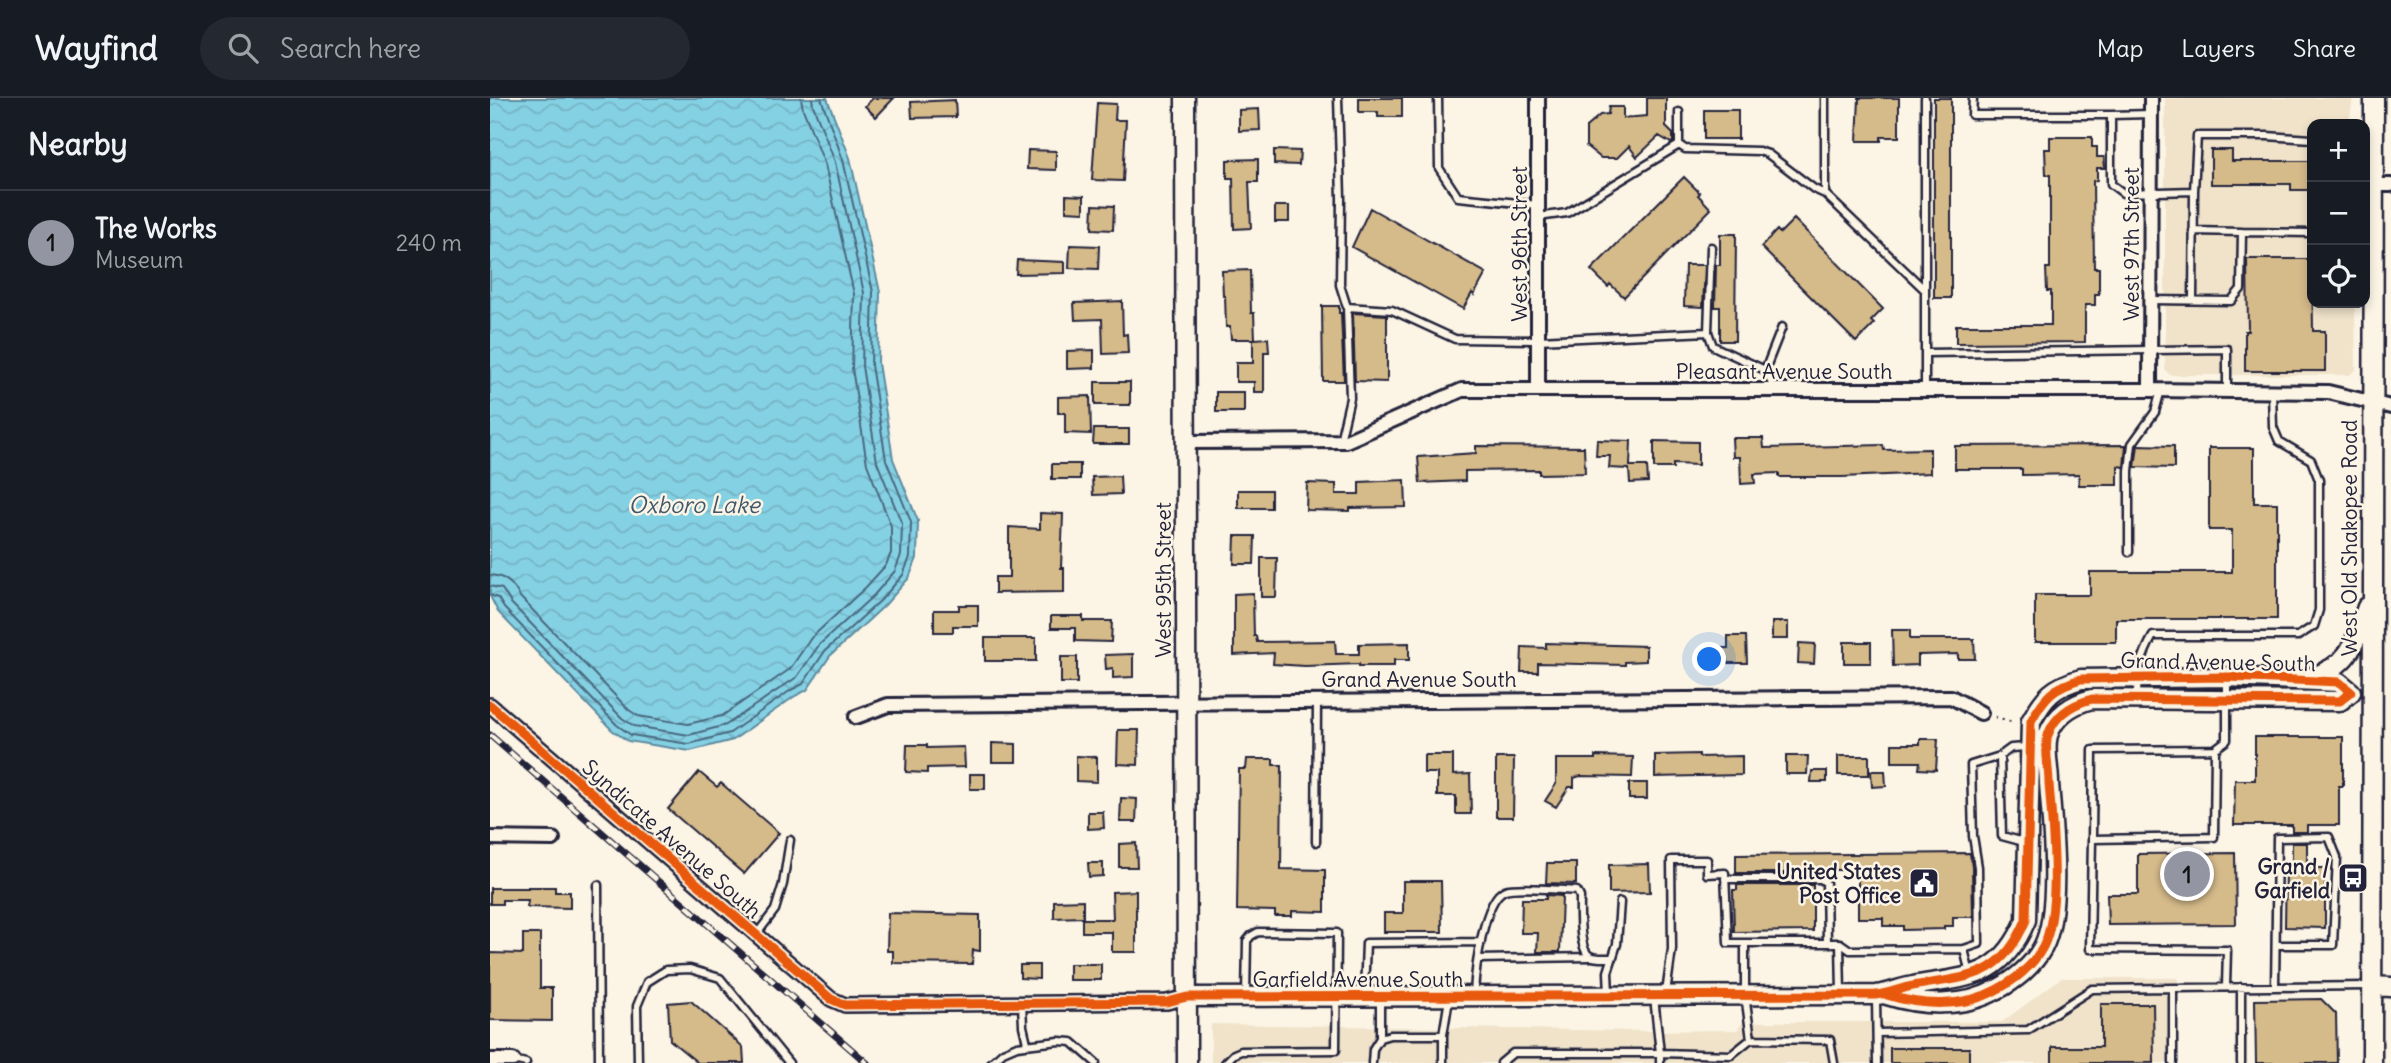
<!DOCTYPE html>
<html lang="en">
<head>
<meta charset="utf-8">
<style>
  body { margin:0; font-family:Delius,sans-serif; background:#242831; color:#f1f3f6 }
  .controls { position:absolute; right:21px; top:21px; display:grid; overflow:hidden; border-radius:14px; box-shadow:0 4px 10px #0003 }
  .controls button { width:63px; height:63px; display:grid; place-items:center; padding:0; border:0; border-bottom:2px solid #363941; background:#171b24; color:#f1f3f6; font:35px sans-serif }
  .you { position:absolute; left:1220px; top:562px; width:24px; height:24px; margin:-18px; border:5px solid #fff; border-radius:50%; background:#1a73e8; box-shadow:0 0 0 10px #1a73e833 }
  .badge { display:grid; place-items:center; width:46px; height:46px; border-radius:50%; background:#9495a2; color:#111; font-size:23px; font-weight:700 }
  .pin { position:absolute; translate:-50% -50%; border:4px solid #fff; box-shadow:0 2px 7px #0006 }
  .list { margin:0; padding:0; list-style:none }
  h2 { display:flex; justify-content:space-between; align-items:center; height:91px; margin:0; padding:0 28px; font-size:30px }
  h2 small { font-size:23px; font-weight:400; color:#9ea1a6 }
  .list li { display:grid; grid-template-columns:46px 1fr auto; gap:21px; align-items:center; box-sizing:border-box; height:105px; padding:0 28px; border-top:2px solid #363941 }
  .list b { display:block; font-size:26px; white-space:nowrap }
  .list p { margin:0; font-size:23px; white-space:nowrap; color:#9ea1a6 }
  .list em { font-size:23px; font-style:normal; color:#9ea1a6 }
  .icon { flex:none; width:38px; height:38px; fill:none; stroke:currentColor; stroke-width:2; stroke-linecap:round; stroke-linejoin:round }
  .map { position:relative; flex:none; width:1901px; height:965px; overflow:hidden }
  header { display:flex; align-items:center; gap:42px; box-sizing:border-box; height:98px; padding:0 35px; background:#171b24; border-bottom:2px solid #363941 }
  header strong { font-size:33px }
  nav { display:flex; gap:38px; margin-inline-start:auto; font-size:24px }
  .search { width:490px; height:63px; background:#242831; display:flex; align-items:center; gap:18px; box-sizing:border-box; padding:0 24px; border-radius:38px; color:#9ea1a6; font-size:26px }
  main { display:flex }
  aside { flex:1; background:#171b24 }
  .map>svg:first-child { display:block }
  .built { fill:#f0e3ca }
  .water { fill:url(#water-waves); stroke:#5d8ba0; stroke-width:2 }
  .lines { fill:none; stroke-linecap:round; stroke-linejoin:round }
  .shore { stroke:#4a687f; stroke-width:2 }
  .building { fill:#d5ba8a; stroke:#22223b; stroke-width:2 }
  .lane-casing { stroke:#22223b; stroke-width:11 }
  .street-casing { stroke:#22223b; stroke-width:18 }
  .secondary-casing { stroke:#22223b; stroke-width:23 }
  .path { stroke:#22223b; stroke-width:2.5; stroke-dasharray:2 5; stroke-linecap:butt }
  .lane { stroke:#fcf5e5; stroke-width:6 }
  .street { stroke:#fcf5e5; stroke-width:12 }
  .secondary { stroke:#fcf5e5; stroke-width:18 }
  .rail-casing { stroke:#22223b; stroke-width:7 }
  .rail { stroke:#fcf5e5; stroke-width:4.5; stroke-dasharray:13; stroke-linecap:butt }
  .cycleway-casing { stroke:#fcf5e5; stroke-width:13 }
  .cycleway { stroke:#e8590c; stroke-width:9 }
  .labels { text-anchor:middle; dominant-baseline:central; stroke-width:5; stroke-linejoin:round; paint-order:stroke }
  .street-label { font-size:21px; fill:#22223b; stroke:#fcf5e5 }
  .poi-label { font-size:21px; font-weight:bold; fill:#22223b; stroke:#fcf5e5; text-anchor:end }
  .water-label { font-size:23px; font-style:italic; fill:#40576e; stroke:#fcf5e5 }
</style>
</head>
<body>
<header>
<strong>Wayfind</strong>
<div class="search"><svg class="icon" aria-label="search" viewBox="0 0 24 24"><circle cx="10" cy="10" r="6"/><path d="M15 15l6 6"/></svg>Search here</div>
<nav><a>Map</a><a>Layers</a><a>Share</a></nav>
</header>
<main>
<aside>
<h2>Nearby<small></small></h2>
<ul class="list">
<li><span class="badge">1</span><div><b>The Works</b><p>Museum</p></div><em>240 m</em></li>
</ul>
</aside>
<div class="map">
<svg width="1901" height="965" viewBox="0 0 1901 965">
  <defs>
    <pattern id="water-waves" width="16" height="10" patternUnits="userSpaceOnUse" patternTransform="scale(1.75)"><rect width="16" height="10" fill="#85d1e4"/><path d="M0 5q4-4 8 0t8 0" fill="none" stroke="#73b3c4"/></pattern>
  </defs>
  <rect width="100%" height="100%" fill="#fcf5e5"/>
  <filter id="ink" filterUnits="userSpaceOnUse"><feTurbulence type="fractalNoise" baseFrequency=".0143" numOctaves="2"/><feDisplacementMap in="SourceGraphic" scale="14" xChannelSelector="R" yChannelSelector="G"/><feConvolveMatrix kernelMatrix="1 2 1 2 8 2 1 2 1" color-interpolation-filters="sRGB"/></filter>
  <g filter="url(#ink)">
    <path class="built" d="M1675,0H1863L1859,26H1822V205H1860L1865,211L1866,272L1859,277H1680L1675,272Z
      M1571,880H1688L1686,965H721V926L1153,933L1247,932L1253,924H1512Z"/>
    <path class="water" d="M0,0H337L360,60L390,194L388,265L403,361L428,423L427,460L419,480L395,507L340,558L317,592L305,598L243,642L200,653L138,643L122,632L8,514L0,498Z"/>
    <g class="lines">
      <path class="shore" d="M0,477C16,478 23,486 30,499L139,612L148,618L198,626L232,618L300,571L321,540L376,489L396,467L401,455V428L377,366L362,270L364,196L335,67L313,11L311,0
        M0,488L12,491L21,505L132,620L144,628L199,637L236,627L307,579L329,547L384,497L405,473L411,457L412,426L387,364L372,268L374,195L345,64L323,7L322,0
        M0,497L8,500L14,510L127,627L141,637L199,646L240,635L301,592L313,586L335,553L390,503L413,477L420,459L421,424L396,362L381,267L383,194L353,62L331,0"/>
    </g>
    <path class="building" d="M383,0H404L386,19L375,8Z
      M869,0H912V19H888V14H869Z
      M1157,0H1176V29L1183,36V44L1181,45L1169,38L1147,59L1139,48L1127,60H1111L1096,48V29L1110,17L1118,16L1119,9H1133V20L1157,18Z
      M1369,0H1409V39H1391V43H1367Z
      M1444,0H1461V200H1444Z
      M465,2L466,19L422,20L421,4Z
      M607,5L626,6L625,22H636L633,83L602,82Z
      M769,11L770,32L749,33V12Z
      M1214,12H1248V41H1214Z
      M1560,39H1602V49H1607V59H1614L1615,70H1607V82L1603,83L1604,170H1609V196H1605V207H1595V244L1466,245V227H1561V193H1557L1556,170H1560V77H1556L1555,51H1560Z
      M538,52L566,53V72L537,71Z
      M784,52L810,53L809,67L784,66Z
      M1721,52H1742V63H1822V92H1801V86H1721Z
      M768,61V84H759L761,130L744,131L743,80H737V62Z
      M1194,79L1210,95L1208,97L1221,111L1134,199L1120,186L1118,189L1101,172Z
      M576,97L594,98V114L576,113Z
      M603,107L624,108L623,132L602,131Z
      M785,108H799V124H785Z
      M880,110L996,175L984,197L982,195L973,211L862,149Z
      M1304,121L1393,211L1381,223L1384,226L1366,244L1271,149L1287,132L1290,135Z
      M1230,136H1246L1245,243H1230V209H1225L1226,167H1230Z
      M580,147L609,148L608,171L579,170Z
      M1757,161H1822L1823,233H1835V273H1755V233H1758Z
      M527,162L575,164V175L526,176Z
      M1195,167H1215L1213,209L1194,208Z
      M760,172L761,215H764L765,241L778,240L779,254H774V294H764V284H746V265H763V241H741L740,229H736L735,198H733L732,173Z
      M632,203L633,237L637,236L638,255L613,256L612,221L585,222L584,205Z
      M832,208H849V215H851L854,283H833Z
      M863,215L897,217V284L865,283Z
      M604,252V270L577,271V253Z
      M605,284H640V307H605Z
      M726,294H754V314H726Z
      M600,298L601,336L575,335V315H568V299Z
      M604,331H639V346H603Z
      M1242,340H1273L1274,350L1393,347L1394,352L1440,351V375L1352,379H1289V375L1264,376L1265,385L1251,386L1250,359H1243Z
      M1107,342L1141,343L1140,368H1157L1158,384L1140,385L1139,371L1119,370L1120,358H1106Z
      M1164,343L1208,344V367L1183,366V370H1164Z
      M1636,347L1634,369L1628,368V387H1589V376L1532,377V371H1465V348Z
      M1648,347L1684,348V370L1645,369Z
      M986,348L1094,349L1095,375L1049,376V372L975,373V383L930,385L928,359L986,355Z
      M1719,350H1764V405H1787V521H1626V544H1545V497H1600V474H1742V432H1719Z
      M562,366H590V381H562Z
      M630,378L631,396L603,397L602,379Z
      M915,382L916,409L860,410V413L816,412L817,385L846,386V396H869V384Z
      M748,392H781V410H748Z
      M550,415L573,416L571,470H574V494L505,495V479H519V429L550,431Z
      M745,438H765L764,466H744Z
      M771,460H787L786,499H771Z
      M763,495L764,538H766L767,544L845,543L846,556H869V546L919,545V562H904V568H869V566L815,568L783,566L784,555L744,557V496Z
      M469,507H488V528H463V534H444V512H469Z
      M561,518H593V523H622L621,544L585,543V530H561Z
      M1282,524H1298V541H1282Z
      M1402,532H1420V541H1484L1485,561H1468V556L1428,557V567L1403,568Z
      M1238,538H1256L1257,565H1237V562H1229V550H1238Z
      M495,540H546V563H495Z
      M1354,544H1381V565H1354Z
      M1056,545L1156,548V563L1135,564V567L1048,565V574H1031L1032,549L1056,550Z
      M1309,545L1325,546L1324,566L1308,565Z
      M643,556V579L623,580V570L616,571L615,557Z
      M571,559H587V585H571Z
      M628,632H649L648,667L627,666Z
      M1765,639H1853V688H1849V727H1817V734H1802V727H1744L1745,682H1765Z
      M1430,641H1448L1446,672L1429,671L1430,664H1402V646H1430Z
      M502,645L526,646V664H502Z
      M417,647H437V650L474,649L475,669L437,670V675L416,674Z
      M1209,656V659L1252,658V677L1165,679V657Z
      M934,657H963V677L980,676L981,716H966V698H947V675H934Z
      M586,658L607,659V684L586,683Z
      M1105,658L1143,659L1142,679L1090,678L1084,680V689H1079L1066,709L1055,703L1066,686V661H1105Z
      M1296,658H1318L1317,676H1296Z
      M1348,658H1379V677H1348Z
      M1006,660H1024L1023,719H1006Z
      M757,661H783V667H792L791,771L835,772V814L802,813V818H785V813L747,812L749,671H756Z
      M1322,673H1337V684H1321Z
      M1381,673H1395L1396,688L1382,689Z
      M209,674L227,689L231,685L289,735L254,776L178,711Z
      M480,676H495V691H480Z
      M1139,685H1157V701H1139Z
      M631,700L647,701L646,724H630Z
      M598,714H613L614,730L598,731Z
      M646,745L647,769H629V746Z
      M1802,745H1817V770H1835V830L1795,829L1796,769H1802Z
      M1480,755L1482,769L1483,819H1463V828H1454V831L1413,832V828H1393V820H1368V772H1323V775H1246V757Z
      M1745,755L1746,826L1618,827L1617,796H1648V756Z
      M598,765H613V778L599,779Z
      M1057,765H1086V786L1056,785Z
      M1159,766L1160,794L1119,795V767Z
      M913,783H951L952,834H894V815H913Z
      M1247,787H1323V833L1244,834L1243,792H1247Z
      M38,789H65V794H80V810L37,809L38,802H12V806H0V790H38Z
      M646,793V854H622V834H592V821H623L622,794Z
      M1056,797L1072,798L1070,854H1047L1048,835H1031L1032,801H1056Z
      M593,802V819L564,820V803Z
      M398,815L490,817V853L483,852L482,866L403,865V853H397Z
      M33,836H50V890H62V923L0,922V855L33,856Z
      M579,866H611V882H579Z
      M530,867H549V881L530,880Z
      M1831,901L1846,916L1847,965H1766L1765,902Z
      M201,903L253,949L254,965H208L180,942L178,905Z
      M1611,906H1663L1664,965H1562V949H1611Z
      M1400,950H1479V965H1400Z"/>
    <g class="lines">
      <g class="lane-casing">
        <path id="lane" d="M848,0L851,100L850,187L857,209
          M948,0L949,70L968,99L1048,107
          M1335,0V96L1435,192
          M1435,0V292
          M1483,0L1482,17H1621
          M1189,14V47
          M1661,16L1621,17V86L1633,95L1704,93
          M1189,47L1195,51L1269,53L1278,56L1324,91L1335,96
          M1048,119L1077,115L1189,47
          M1703,133L1752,134
          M1221,149L1218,234L1223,248L1275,272L1285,292
          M1660,202L1741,203L1751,191L1752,134L1822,135
          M1703,202L1704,93L1707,38H1777L1822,41
          M1435,255L1737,251V293
          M1275,272L1292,229
          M850,343L860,300L857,209L902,212L965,241L1048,242L1218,234
          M1639,454V373L1642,346L1665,314L1671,292
          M1647,599C1647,576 1651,559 1663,538H1808L1824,528L1829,512V382L1821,362L1789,343L1783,329L1782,294
          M1725,651L1737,642V581
          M1602,741L1603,652L1725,651L1724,739L1602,741L1600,851L1737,852L1736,889
          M826,744L827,605
          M1534,744L1512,738L1510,658L1521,650L1537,649
          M1235,781H1331L1336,785L1337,845
          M108,787L109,965
          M266,837L285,812L293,786L300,742
          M1350,845L1351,895
          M1474,851L1480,876
          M988,861L1101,859
          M1785,889L1787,740L1839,739L1847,759L1843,847H1786
          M1683,890L1881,888
          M874,895L876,845L991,844
          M1176,895L1182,851L1181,762H1217V776L1235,775L1238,845H1255
          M984,896C985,874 993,801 1015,792C1026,788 1074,792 1087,793L1090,799C1090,812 1088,851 1100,858C1106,861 1116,860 1122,860
          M1119,896L1118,874L1127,846L1130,804
          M1164,899L1170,955L1241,957L1261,941
          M890,900V940
          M1386,900L1387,965
          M532,906L533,928L537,945
          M1387,935L1538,932L1602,891L1683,890V965
          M23,962L36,965
          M148,965L147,908L157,884L176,872L200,871L230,880L299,965
          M501,965L513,954L527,948L569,943L582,944L606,965
          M735,965L744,956L751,953L846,952L847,835L768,834L761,838L757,843L756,897
          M882,965L883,951L890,940L900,937H953
          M953,965V937L959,901
          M1011,965L1023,955H1170V965
          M1344,965L1340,942L1261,941L1255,897V845H1350L1360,852L1474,851L1489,846L1488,769L1483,738L1481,667L1510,658
          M1751,965V889"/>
      </g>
      <g class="street-casing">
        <path id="street" d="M1883,87H1901
          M1048,292V0
          M1660,292L1661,0
          M696,344L856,343L972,292H1660L1838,294L1901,309
          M0,607L341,901L355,907L677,904L697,899
          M366,619L398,607L1461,599L1491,615
          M0,740L63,741
          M0,962H23"/>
      </g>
      <g class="secondary-casing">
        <path id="secondary" d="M695,0L697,965
          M1822,579C1861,567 1865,544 1877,509
          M1882,888L1901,889
          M697,899L1386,897C1399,896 1410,890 1423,888C1478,878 1511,882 1536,822L1541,623C1555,598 1563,589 1591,581L1737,579L1849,584L1861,594L1850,603L1602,601C1583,606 1565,617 1558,637C1554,651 1559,670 1559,685C1562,727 1572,812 1553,849C1543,868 1524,883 1506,892C1474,910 1431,908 1397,897
          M1882,965L1884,0"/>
      </g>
      <path class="path" d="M1505,619L1522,624"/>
      <use href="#lane" class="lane"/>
      <use href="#street" class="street"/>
      <use href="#secondary" class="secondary"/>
      <g class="rail-casing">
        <path id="rail" d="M0,637L377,965"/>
      </g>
      <use href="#rail" class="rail"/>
      <g class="cycleway-casing">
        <path id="cycleway" d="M0,607L341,901L355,907L677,904L697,899H713L1386,897C1399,896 1410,890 1423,888C1478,878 1511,882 1536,822L1541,623C1555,598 1563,589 1591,581L1737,579L1849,584L1861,594L1850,603L1602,601C1583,606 1565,617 1558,637C1554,651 1559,670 1559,685C1562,727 1572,812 1553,849C1543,868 1524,883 1506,892C1474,910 1431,908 1397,897"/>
      </g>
      <use href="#cycleway" class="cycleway"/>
    </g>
  </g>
  <defs>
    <g id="bus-square" transform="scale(1.575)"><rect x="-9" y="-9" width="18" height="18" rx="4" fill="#22223b" stroke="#fcf5e5"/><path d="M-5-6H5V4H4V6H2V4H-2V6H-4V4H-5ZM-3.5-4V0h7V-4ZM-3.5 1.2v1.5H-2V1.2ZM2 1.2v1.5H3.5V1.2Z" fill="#fff"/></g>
    <g id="civic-square" transform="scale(1.575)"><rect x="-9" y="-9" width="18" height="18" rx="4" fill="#22223b" stroke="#fcf5e5"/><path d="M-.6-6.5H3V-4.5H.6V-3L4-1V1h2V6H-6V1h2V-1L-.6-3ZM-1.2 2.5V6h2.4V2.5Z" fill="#fff"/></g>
  </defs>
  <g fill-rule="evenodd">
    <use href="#bus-square" x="1863" y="780"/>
    <use href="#civic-square" x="1434" y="785"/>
  </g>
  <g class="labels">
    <g class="street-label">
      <text transform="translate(1029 146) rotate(-90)">West 96th Street</text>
      <text transform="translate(1641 146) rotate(-90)">West 97th Street</text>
      <text x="1294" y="273">Pleasant Avenue South</text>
      <text transform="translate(1859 440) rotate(-90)">West Old Shakopee Road</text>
      <text transform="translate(673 482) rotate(-90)">West 95th Street</text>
      <text transform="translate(1728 564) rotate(1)">Grand Avenue South</text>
      <text x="929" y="581">Grand Avenue South</text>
      <text transform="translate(182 741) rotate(41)">Syndicate Avenue South</text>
      <text x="868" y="881">Garfield Avenue South</text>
    </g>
    <g class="poi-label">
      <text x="1840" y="768">Grand /<tspan x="1840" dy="24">Garfield</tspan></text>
      <text x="1411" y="773">United States<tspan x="1411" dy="24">Post Office</tspan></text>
    </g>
    <g class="water-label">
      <text x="204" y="406">Oxboro Lake</text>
    </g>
  </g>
</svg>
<div class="controls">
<button>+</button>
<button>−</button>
<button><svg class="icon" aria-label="locate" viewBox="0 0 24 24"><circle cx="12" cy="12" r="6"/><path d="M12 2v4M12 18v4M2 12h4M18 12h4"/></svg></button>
</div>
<div class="you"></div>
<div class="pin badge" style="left:1697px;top:776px">1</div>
</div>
</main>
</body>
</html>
